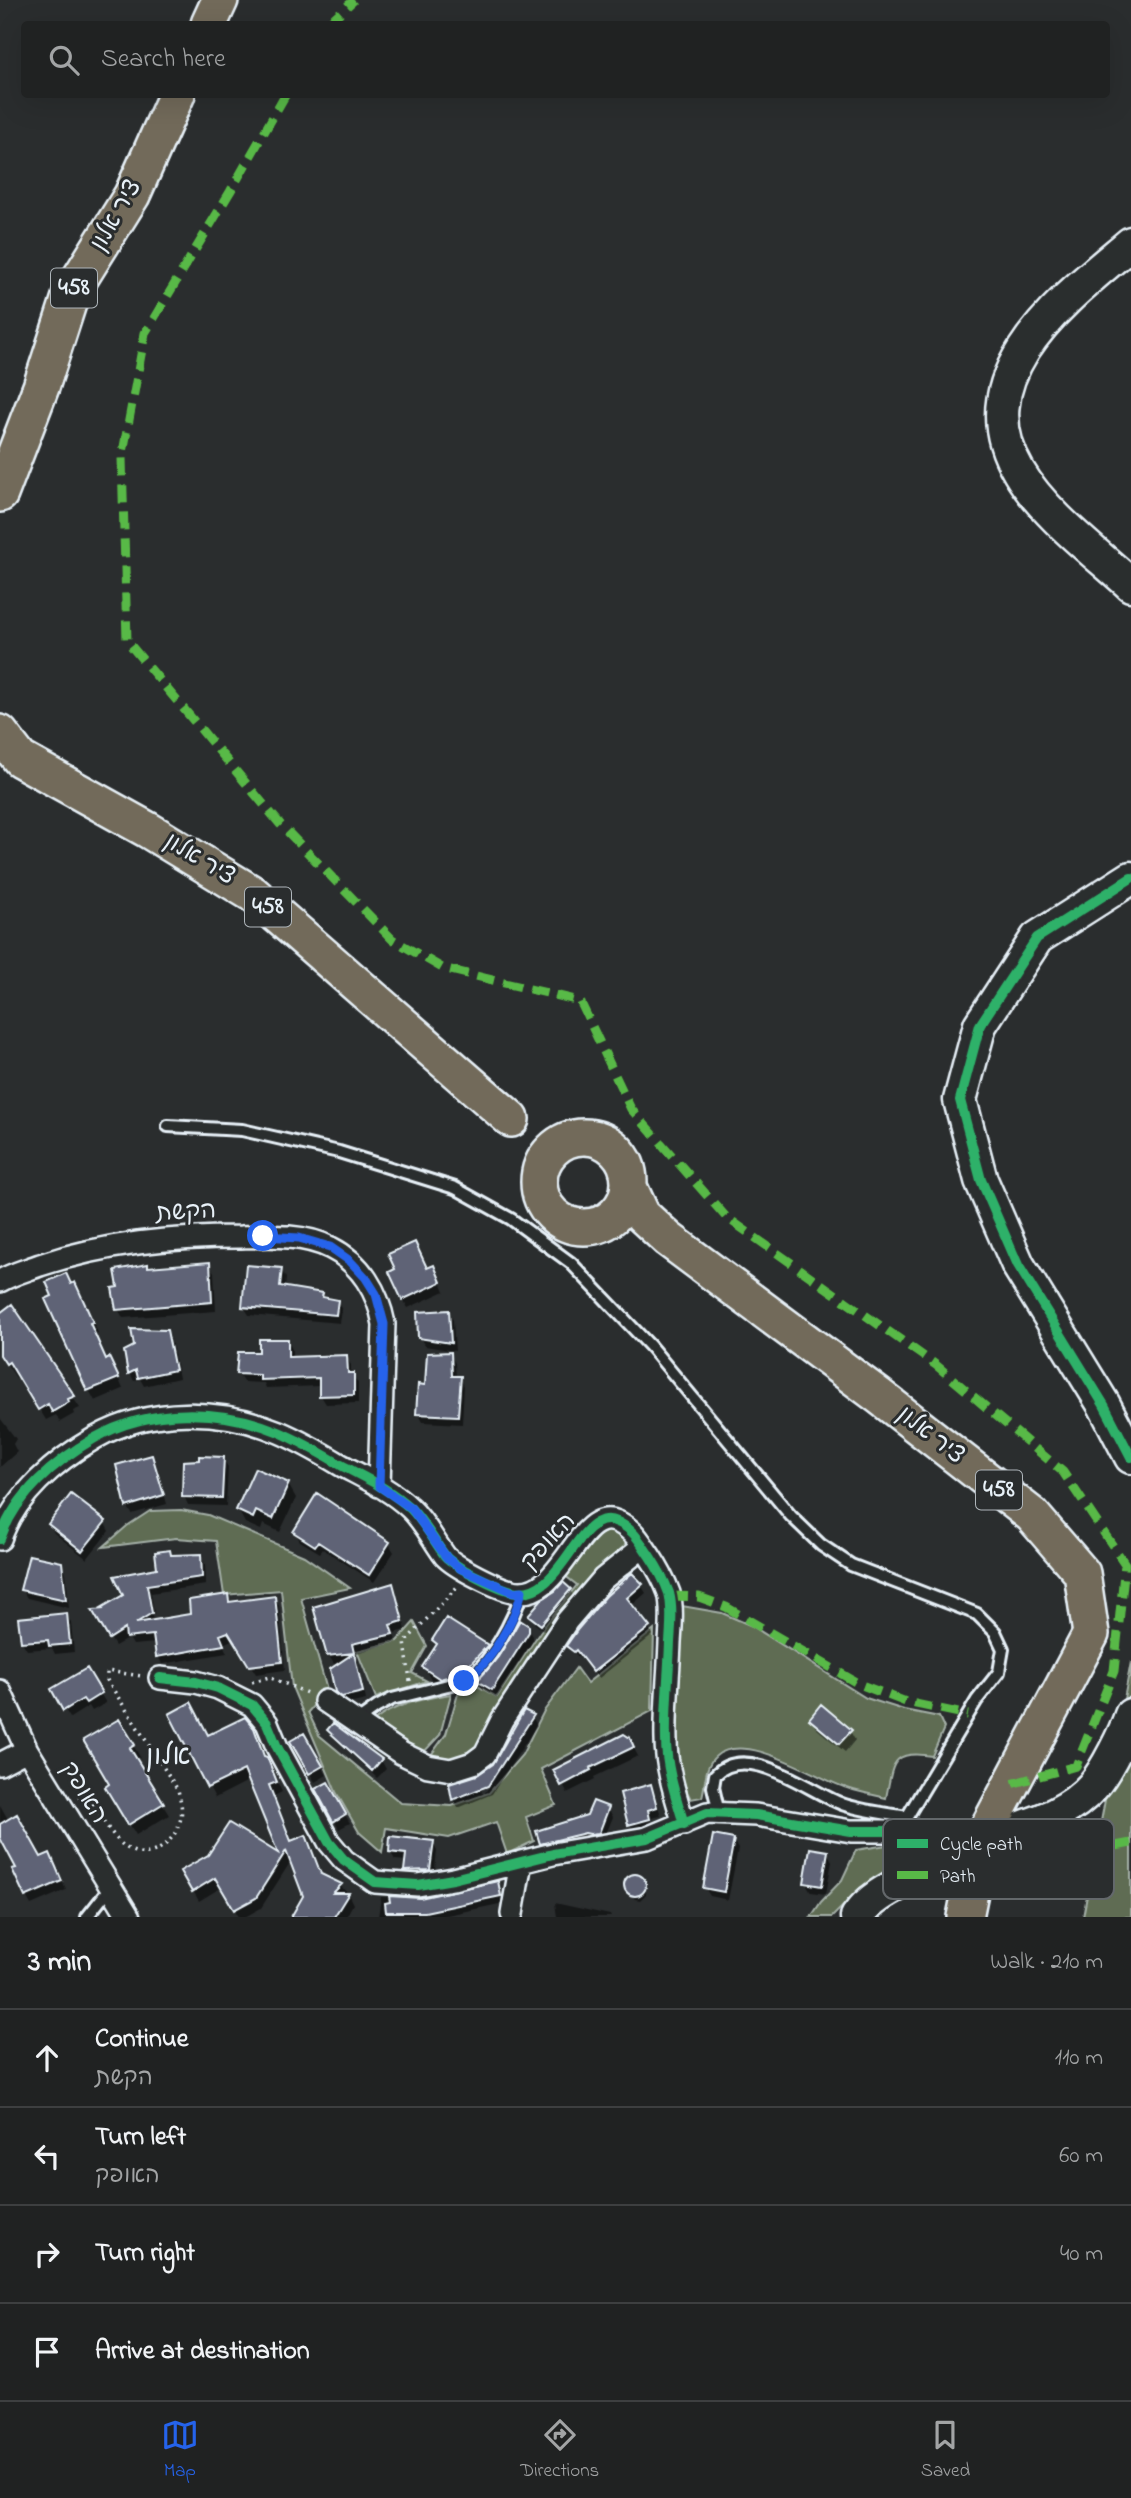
<!DOCTYPE html>
<html lang="en">
<head>
<meta charset="utf-8">
<style>
  body { margin:0; font-family:"Indie Flower","Playpen Sans Hebrew",sans-serif; background:#282a2a; color:#f1f3f6 }
  .stop { position:absolute; width:21px; height:21px; margin:-16px; border:5px solid #2563eb; border-radius:50%; background:#fff }
  .stop.end { background:#2563eb; border-color:#fff; box-shadow:0 2px 7px #0008 }
  .list { margin:0; padding:0; list-style:none }
  h2 { display:flex; justify-content:space-between; align-items:center; height:91px; margin:0; padding:0 28px; font-size:30px }
  h2 small { font-size:23px; font-weight:400; color:#a2a4a5 }
  .list li { display:grid; grid-template-columns:46px 1fr auto; gap:21px; align-items:center; box-sizing:border-box; height:98px; padding:0 28px; border-top:2px solid #3d3f40 }
  .list b { display:block; font-size:26px; white-space:nowrap }
  .list p { margin:0; font-size:23px; white-space:nowrap; color:#a2a4a5 }
  .list em { font-size:23px; font-style:normal; color:#a2a4a5 }
  .icon { flex:none; width:38px; height:38px; fill:none; stroke:currentColor; stroke-width:2; stroke-linecap:round; stroke-linejoin:round }
  .map { position:relative; flex:none; width:1131px; height:1917px; overflow:hidden }
  .search { position:absolute; background:#202222; box-shadow:0 7px 28px #0002; left:21px; right:21px; top:21px; height:77px; display:flex; align-items:center; gap:18px; box-sizing:border-box; padding:0 24px; border-radius:7px; color:#a2a4a5; font-size:26px }
  .sheet { height:483px; background:#202222 }
  nav { display:flex; justify-content:space-around; align-items:center; box-sizing:border-box; height:98px; border-top:2px solid #3d3f40; background:#202222; font-size:19px; color:#a2a4a5 }
  nav a { display:grid; justify-items:center; gap:4px }
  nav .on { color:#2563eb }
  .map>svg:first-child { display:block }
  .green { fill:#5e6c53; stroke:#a3aea6; stroke-width:2 }
  .shadow { fill:#0007; fill-rule:evenodd }
  .building { fill:#5f6476; stroke:#e8f1f8; stroke-width:2 }
  .lines { fill:none; stroke-linecap:round; stroke-linejoin:round }
  .lane-casing { stroke:#e8f1f8; stroke-width:16 }
  .street-casing { stroke:#e8f1f8; stroke-width:26 }
  .secondary-casing { stroke:#e8f1f8; stroke-width:37 }
  .primary-casing { stroke:#e8f1f8; stroke-width:40 }
  .path { stroke:#e8f1f8; stroke-width:3.5; stroke-dasharray:2 5; stroke-linecap:butt }
  .lane { stroke:#2a2d2e; stroke-width:10 }
  .street { stroke:#2a2d2e; stroke-width:21 }
  .secondary { stroke:#2a2d2e; stroke-width:32 }
  .primary { stroke:#726b5a; stroke-width:35 }
  .quiet { stroke:#58b947; stroke-width:9; stroke-dasharray:18 9; stroke-linecap:butt }
  .cycleway-casing { stroke:#2a2d2e; stroke-width:15 }
  .cycleway { stroke:#2db169; stroke-width:10 }
  .route { stroke:#2563eb; stroke-width:9 }
  .labels { text-anchor:middle; dominant-baseline:central; stroke-width:6; stroke-linejoin:round; paint-order:stroke }
  .shield { fill:#2a2d2e; stroke:#afb6bb; stroke-width:2 }
  .shield-label { font-size:23px; font-weight:bold; fill:#e8f1f8 }
  .street-label { font-size:24px; fill:#e8f1f8; stroke:#2a2d2e }
  .quarter-label { font-size:28px; fill:#e8f1f8; stroke:#2a2d2e }
  .key { fill:#2a2d2e; stroke:#63686b; stroke-width:2 }
  .key-label { font-size:19px; fill:#e8f1f8 }
</style>
</head>
<body>
<div class="map">
<svg width="1131" height="1917" viewBox="0 0 1131 1917">
  <rect width="100%" height="100%" fill="#2a2d2e"/>
  <filter id="ink" filterUnits="userSpaceOnUse"><feTurbulence type="fractalNoise" baseFrequency=".0143" numOctaves="2"/><feDisplacementMap in="SourceGraphic" scale="14" xChannelSelector="R" yChannelSelector="G"/><feConvolveMatrix kernelMatrix="1 2 1 2 8 2 1 2 1" color-interpolation-filters="sRGB"/></filter>
  <g filter="url(#ink)">
    <path class="green" d="M181,1510L208,1515L304,1556L350,1588L301,1598L327,1690L308,1712L319,1735L401,1803L452,1806L489,1793L522,1755L544,1711L576,1668L587,1683L654,1630L652,1711L541,1769L556,1805L526,1817L534,1841L507,1854L496,1822L449,1838L386,1828L382,1852L359,1832L336,1792L292,1687L281,1590L224,1595L216,1541L176,1538L103,1547L127,1526L150,1511Z
      M615,1529L623,1534L626,1548L495,1731L465,1758L446,1760L431,1755L446,1734L458,1694L474,1684L497,1697L540,1632L577,1585L564,1575C578,1556 590,1534 615,1529Z
      M682,1606L722,1613L752,1626L866,1698L904,1710L939,1717L944,1728L932,1756C891,1749 893,1764 886,1798C872,1794 857,1792 844,1787C812,1776 746,1731 716,1756C704,1766 706,1783 702,1797L691,1799C667,1760 679,1652 682,1606Z
      M414,1622L427,1646L412,1673L427,1681L376,1698L357,1651L397,1641Z
      M1131,1662V1917H1083Z
      M451,1694L440,1735L423,1753L374,1721C397,1703 423,1699 451,1694Z
      M899,1843L909,1862L861,1888L832,1917H811L821,1902L842,1880L856,1850Z"/>
    <path class="shadow" d="M209,1264L214,1272L216,1311L123,1318L118,1309Z
      M281,1269L286,1278L285,1289L321,1295L324,1299L337,1301L342,1310L340,1323L249,1315L244,1307Z
      M427,1270L438,1275L445,1291L408,1308L403,1299Z
      M72,1286L81,1295L98,1333L95,1334L106,1361L115,1370L123,1389L95,1401L89,1390Z
      M12,1307L80,1408L73,1411L74,1414L60,1422L56,1415L46,1420L19,1376L16,1378L0,1354V1315Z
      M448,1312L453,1320L455,1351L425,1346L420,1338Z
      M166,1332L171,1340L179,1378L144,1386L140,1379L134,1381L130,1373Z
      M287,1340L292,1349V1358L346,1357L351,1365V1374L358,1383V1403L326,1404L321,1396V1386L266,1388L264,1383L243,1382L238,1374L261,1354Z
      M450,1354L455,1363L456,1378H460L464,1386L462,1424L423,1422L418,1413L427,1387Z
      M0,1418L16,1439L13,1444L17,1452L0,1467Z
      M151,1457L156,1465L167,1504L132,1514L127,1506Z
      M223,1459L228,1467L226,1506L188,1505L184,1496Z
      M288,1484L296,1498L280,1532L263,1524L261,1530L245,1523L238,1510Z
      M318,1496L389,1544L394,1552L374,1582L323,1549L320,1553L300,1541L295,1532Z
      M104,1522L109,1531L87,1559L54,1533L50,1525Z
      M169,1552L172,1557L200,1556L205,1564L206,1585L151,1593L154,1614L149,1605L146,1607L155,1622L192,1616L227,1596L231,1603L274,1598L279,1606L285,1670L256,1674L234,1639L223,1644L227,1653L162,1664L158,1656L156,1643L133,1645L129,1638L115,1646L94,1612L104,1611L103,1609L125,1596L158,1570Z
      M61,1564L66,1573L69,1608L27,1598L22,1590Z
      M392,1585L397,1594L406,1630L394,1633L396,1642L356,1653L366,1700L348,1704L342,1700L337,1691L342,1663L334,1664L329,1656Z
      M641,1585L646,1593L631,1606L653,1635L599,1678L581,1656L579,1658L569,1646Z
      M570,1590L575,1599L547,1633L535,1624L531,1615Z
      M66,1615L71,1623L74,1652L55,1654L52,1648L27,1650L22,1642Z
      M527,1627L533,1636V1641L497,1698L484,1690L479,1682Z
      M434,1640L486,1646L494,1659L470,1685L466,1682L462,1688L448,1692L431,1680L424,1667L438,1647Z
      M86,1670L106,1703L92,1711L89,1706L70,1718L53,1690Z
      M171,1714L208,1737L252,1729L282,1792L274,1796L292,1842L305,1837L323,1877L340,1885L348,1894L353,1904L346,1917H293L305,1896L291,1861L261,1908L245,1917H239L222,1887L199,1901L182,1872L281,1857L250,1780L215,1798Z
      M532,1717L537,1725L492,1794L458,1808L454,1799L451,1785L478,1777L494,1766ZM492,1777H496L484,1794L481,1792Z
      M811,1719L850,1731L855,1740L845,1752L816,1728Z
      M119,1721L140,1757L135,1760L169,1815L136,1835L107,1787L112,1785Z
      M334,1725L381,1760L386,1769L377,1778L334,1738L329,1730Z
      M304,1735L327,1775L315,1782L292,1742Z
      M629,1739L638,1756L594,1777L595,1779L567,1793L563,1785Z
      M327,1784L350,1823L339,1829L318,1790Z
      M650,1786L655,1795L661,1816L651,1818L654,1828L635,1833L630,1824Z
      M0,1805L9,1821L40,1859L54,1863L66,1890L31,1905L26,1896L19,1868L4,1843L0,1845Z
      M608,1808L613,1817L603,1841L546,1851L542,1843Z
      M733,1840L738,1849L728,1900L710,1896L705,1888Z
      M432,1842L437,1851L434,1878L411,1879L406,1871L407,1861L395,1860L390,1851Z
      M827,1852L832,1861L826,1894L811,1892L806,1883Z
      M632,1877H639L646,1885V1894L640,1900L635,1899L626,1888L627,1880Z
      M497,1883L504,1903L438,1917H378L381,1897L420,1900Z
      M555,1903L610,1915L611,1917H557Z"/>
    <path class="building" d="M415,1242L427,1268L434,1265L441,1282L402,1300L389,1272L395,1269L388,1254Z
      M210,1262L212,1302L116,1310L112,1288L118,1287L115,1270L148,1264V1267Z
      M246,1265L282,1268L280,1286L323,1293L322,1297L338,1300L336,1315L242,1307Z
      M66,1273L71,1284L75,1282L93,1322L90,1323L106,1359L109,1357L119,1378L87,1391L45,1299L52,1296L46,1282Z
      M12,1304L75,1396L68,1399L69,1402L52,1412L48,1404L38,1410L9,1362L6,1364L0,1355V1313Z
      M449,1310L451,1343L418,1338L417,1312Z
      M131,1329L167,1330L175,1370L138,1378L136,1370L128,1374L124,1351L134,1346Z
      M259,1339H288V1357L347,1355L348,1373H354V1395L319,1396V1378L260,1380V1375L236,1374L238,1352H259Z
      M451,1352L452,1376H461L458,1416L416,1414L418,1384L425,1385L427,1353Z
      M152,1455L164,1495L126,1507L116,1465Z
      M199,1456L224,1457L222,1498L182,1497L183,1461L199,1460Z
      M255,1468L289,1483L273,1519L256,1511L253,1518L236,1510Z
      M317,1493L390,1542L369,1575L318,1542L315,1546L293,1532Z
      M71,1494L106,1521L82,1551L48,1524Z
      M170,1550L171,1555L201,1554L202,1577L147,1585L152,1613L136,1623L190,1614L189,1600L228,1594L229,1602L275,1596L282,1662L249,1666L228,1632L220,1635L224,1645L156,1657L153,1635L126,1638L125,1629L109,1639L92,1610L104,1609L101,1608L123,1595L114,1576L157,1568L155,1552Z
      M29,1555L62,1562L66,1600L20,1590Z
      M632,1573L643,1584L627,1598L650,1627L593,1672L576,1650L574,1652L566,1646L578,1629L606,1596Z
      M563,1582L571,1589L541,1625L528,1615L541,1600L555,1591Z
      M393,1583L403,1621L390,1625L393,1634L352,1644L354,1653L327,1656L313,1607Z
      M67,1613L70,1644L49,1646L48,1640L21,1642L18,1618Z
      M446,1618L488,1645L462,1673L458,1670L454,1675L440,1679L422,1667L437,1644L432,1640Z
      M520,1620L529,1626V1632L492,1690L477,1681L498,1657Z
      M354,1653L363,1692L342,1697L335,1692L330,1669Z
      M87,1668L102,1693L86,1703L83,1699L63,1711L51,1689Z
      M191,1702L208,1735L245,1717L254,1728L264,1756L267,1757L277,1782L269,1785L291,1841L306,1835L321,1874L342,1884L333,1893H349L334,1917H291L303,1896L286,1851L256,1898L234,1910L215,1878L192,1892L180,1871L208,1855L229,1823L278,1853L244,1770L207,1788L169,1714Z
      M821,1704L852,1730L839,1744L809,1719Z
      M524,1710L534,1715L488,1786L452,1800L449,1784L477,1775L493,1764Z
      M119,1719L135,1745L130,1748L164,1803L128,1825L105,1787L109,1784L83,1740Z
      M333,1723L382,1759L372,1771L327,1730Z
      M304,1733L323,1766L309,1774L290,1741Z
      M624,1734L630,1738L634,1747L590,1768L591,1770L561,1786L553,1770Z
      M328,1782L346,1814L333,1822L315,1789Z
      M651,1784L657,1807L648,1810L650,1819L628,1825L620,1793Z
      M593,1801L609,1807L599,1833L590,1834L585,1833L540,1844L536,1831L587,1815Z
      M17,1814L41,1857L50,1853L62,1881L25,1897L12,1869L16,1868L0,1838V1824Z
      M713,1835L734,1839L724,1892L703,1888Z
      M390,1836L434,1841L430,1870L404,1871L406,1854L389,1852Z
      M810,1848L828,1851L822,1886L804,1883Z
      M624 1885a11 11 0 1 1 22 0a11 11 0 1 1-22 0Z
      M498,1881L501,1896L425,1912H386L385,1903L390,1902L389,1896L420,1898Z"/>
    <g class="lines">
      <g class="lane-casing">
        <path id="lane" d="M168,1126L242,1130L339,1152L455,1188L511,1219L571,1263L650,1346L791,1516L821,1545L851,1565L977,1614L995,1632L1003,1649L999,1672L977,1700L898,1832
          M356,1722L377,1707L392,1699L464,1681C490,1665 514,1620 522,1591
          M719,1813L713,1787L715,1775C747,1741 808,1791 842,1804C862,1811 885,1813 906,1817
          M87,1917L110,1888"/>
      </g>
      <g class="street-casing">
        <path id="street" d="M0,1281C12,1274 27,1270 40,1265C106,1243 172,1237 241,1237C270,1236 304,1234 331,1248C361,1263 378,1292 384,1324L379,1486
          M0,1539C15,1495 55,1461 95,1438C149,1407 221,1408 279,1432C300,1441 321,1453 341,1465C365,1478 390,1489 410,1508C425,1522 433,1540 445,1556C455,1567 497,1588 512,1591C569,1605 579,1480 633,1533C639,1539 644,1548 649,1555C657,1567 664,1579 669,1593C673,1608 671,1627 670,1642C669,1674 665,1707 666,1740C666,1768 676,1797 684,1824
          M160,1678L196,1682L218,1688L252,1705L267,1723L277,1747L329,1842L344,1860L375,1882L418,1885L453,1879L553,1854L647,1838L707,1813L756,1815L851,1831H924L944,1835L969,1848
          M0,1691L27,1750L129,1917
          M325,1701L401,1753L428,1766L451,1770L473,1763L485,1754L502,1720L567,1621L603,1579L643,1547
          M0,1764L27,1750
          M512,1914L521,1862"/>
      </g>
      <g class="secondary-casing">
        <path id="secondary" d="M1131,243C1066,298 961,375 1019,472C1043,513 1096,553 1131,585
          M1131,878L1037,938L980,1025L960,1100L981,1180L1018,1265L1104,1405L1131,1457
          M857,1917C869,1899 889,1889 908,1879C930,1866 955,1853 980,1843C1018,1827 1065,1819 1093,1786C1106,1771 1125,1733 1131,1715"/>
      </g>
      <g class="primary-casing">
        <path id="primary" d="M209,24L220,0
          M0,494L41,387L72,291L132,195L177,94
          M0,733L20,759L148,830L253,894L511,1119
          M539 1182a45 45 0 1 1 90 0a45 45 0 1 1-90 0Z
          M629,1187L642,1215L668,1239L879,1396L1032,1515L1082,1573L1091,1634L980,1843L965,1917"/>
      </g>
      <path class="path" d="M410,1681L405,1642L457,1587
        M252,1682L269,1677L307,1693
        M78,1798L87,1794C97,1810 113,1841 130,1850C153,1862 177,1840 181,1817C183,1808 180,1799 178,1790L107,1680V1671L141,1676"/>
      <use href="#lane" class="lane"/>
      <use href="#street" class="street"/>
      <use href="#secondary" class="secondary"/>
      <use href="#primary" class="primary"/>
      <path class="quiet" d="M327,24L354,0
        M286,94L230,192L145,333L122,458L127,641L280,824L392,939L442,968L580,1001L631,1109L726,1217L936,1365L1063,1472L1125,1564L1114,1671L1076,1766L1011,1784
        M670,1596L699,1597L726,1607L859,1684L906,1702L968,1715
        M980,1843L1090,1851L1131,1843"/>
      <g class="cycleway-casing">
        <path id="cycleway" d="M1131,878L1037,938L980,1025L960,1100L981,1180L1018,1265L1104,1405L1131,1457
          M0,1539C15,1495 55,1461 95,1438C149,1407 221,1408 279,1432C300,1441 321,1453 341,1465C365,1478 390,1489 410,1508C425,1522 433,1540 445,1556C455,1567 497,1588 512,1591C569,1605 579,1480 633,1533C639,1539 644,1548 649,1555C657,1567 664,1579 669,1593C673,1608 671,1627 670,1642C669,1674 665,1707 666,1740C666,1768 676,1797 684,1824
          M160,1678L196,1682L218,1688L252,1705L267,1723L277,1747L329,1842L344,1860L375,1882L418,1885L453,1879L553,1854L647,1838L707,1813L756,1815L851,1831H924L944,1835L969,1848"/>
      </g>
      <use href="#cycleway" class="cycleway"/>
    </g>
  </g>
  <g class="lines" filter="url(#ink)">
    <path class="route" d="M263,1236L299,1238L330,1247L350,1261L366,1278L376,1294L384,1324L379,1486L411,1508L447,1558L461,1569L513,1592L522,1591C515,1620 490,1665 464,1681"/>
  </g>
  <g class="labels">
    <g class="shield">
      <rect x="51" y="268.5" width="46" height="39" rx="5"/>
      <rect x="245" y="887.5" width="46" height="39" rx="5"/>
      <rect x="976" y="1470.5" width="46" height="39" rx="5"/>
    </g>
    <g class="shield-label">
      <text x="74" y="288">458</text>
      <text x="268" y="907">458</text>
      <text x="999" y="1490">458</text>
    </g>
    <g class="street-label">
      <text transform="translate(117 216) rotate(-60)">ציר אלון</text>
      <text transform="translate(199 860) rotate(31)">ציר אלון</text>
      <text transform="translate(186 1213) rotate(-3)">הקשת</text>
      <text transform="translate(930 1436) rotate(38)">ציר אלון</text>
      <text transform="translate(549 1542) rotate(-47)">האופק</text>
      <text transform="translate(83 1793) rotate(59)">האופק</text>
    </g>
    <g class="quarter-label">
      <text x="168" y="1757">אלון</text>
    </g>
  </g>
  <rect x="883" y="1819" width="231" height="80" rx="10" class="key"/>
  <rect x="897" y="1839" width="31" height="9" fill="#2db169"/>
  <rect x="897" y="1871" width="31" height="8" fill="#58b947"/>
  <g class="key-label">
    <text x="940" y="1850">Cycle path</text>
    <text x="940" y="1882">Path</text>
  </g>
</svg>
<div class="stop" style="left:263px;top:1236px"></div>
<div class="stop end" style="left:464px;top:1681px"></div>
<div class="search"><svg class="icon" aria-label="search" viewBox="0 0 24 24"><circle cx="10" cy="10" r="6"/><path d="M15 15l6 6"/></svg>Search here</div>
</div>
<section class="sheet">
<h2>3 min<small>Walk · 210 m</small></h2>
<ul class="list">
<li><svg class="icon" aria-label="ahead" viewBox="0 0 24 24"><path d="M12 20V5M6 11l6-6 6 6"/></svg><div><b>Continue</b><p>הקשת</p></div><em>110 m</em></li>
<li><svg class="icon" aria-label="left" viewBox="0 0 24 24"><path d="M17 20v-9H6M10 6l-5 5 5 5"/></svg><div><b>Turn left</b><p>האופק</p></div><em>60 m</em></li>
<li><svg class="icon" aria-label="right" viewBox="0 0 24 24"><path d="M7 20v-9h11M14 6l5 5-5 5"/></svg><div><b>Turn right</b></div><em>40 m</em></li>
<li><svg class="icon" aria-label="arrive" viewBox="0 0 24 24"><path d="M6 21V4h12l-3 4 3 4H6"/></svg><div><b>Arrive at destination</b></div></li>
</ul>
</section>
<nav>
<a class="on"><svg class="icon" aria-label="map" viewBox="0 0 24 24"><path d="M3 6l6-2 6 2 6-2v14l-6 2-6-2-6 2zM9 4v14M15 6v14"/></svg>Map</a>
<a><svg class="icon" aria-label="directions" viewBox="0 0 24 24"><path d="M12 3l9 9-9 9-9-9zM9 14v-3h6M13 9l2 2-2 2"/></svg>Directions</a>
<a><svg class="icon" aria-label="saved" viewBox="0 0 24 24"><path d="M7 4h10v16l-5-4-5 4z"/></svg>Saved</a>
</nav>
</body>
</html>
